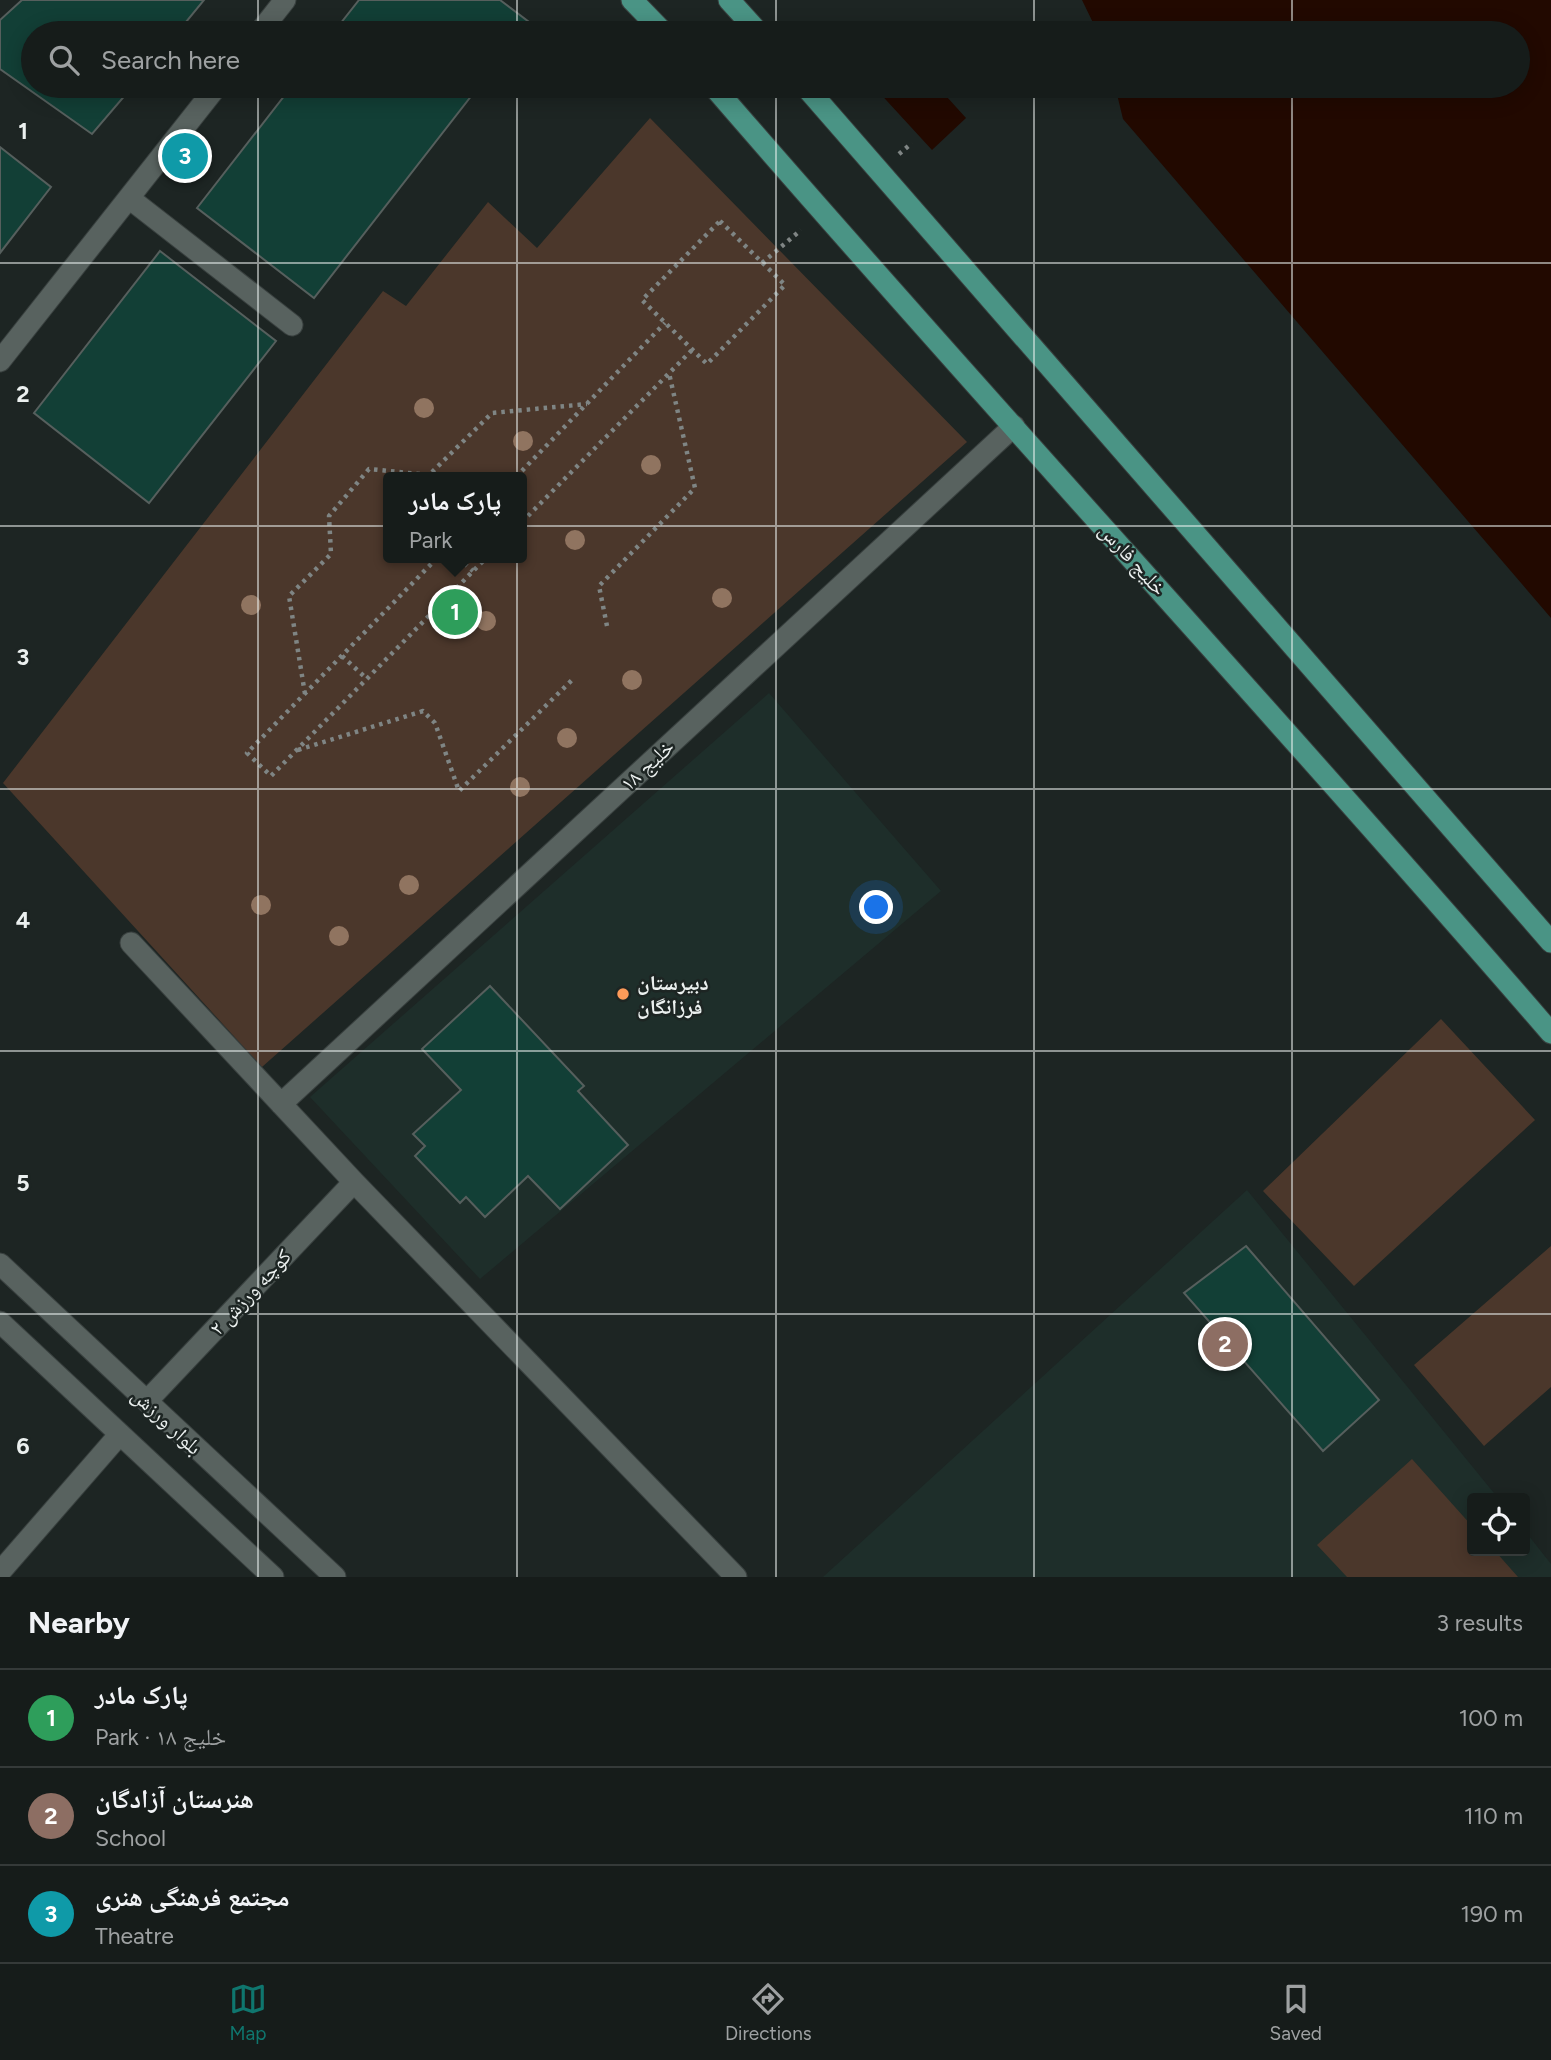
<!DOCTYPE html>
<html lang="en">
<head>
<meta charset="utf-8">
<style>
  body { margin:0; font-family:Figtree,"Noto Naskh Arabic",sans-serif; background:#1f2523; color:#f1f3f6 }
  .controls { position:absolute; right:21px; bottom:21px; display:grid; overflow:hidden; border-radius:7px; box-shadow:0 4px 18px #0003 }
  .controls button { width:63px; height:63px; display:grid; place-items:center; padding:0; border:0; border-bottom:2px solid #353a39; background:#161c1a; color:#f1f3f6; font:35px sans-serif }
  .you { position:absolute; left:877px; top:908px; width:24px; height:24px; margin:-18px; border:5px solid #fff; border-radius:50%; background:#1a73e8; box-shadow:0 0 0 10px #1a73e833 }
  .badge { display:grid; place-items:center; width:46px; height:46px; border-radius:50%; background:#0f766e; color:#fff; font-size:23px; font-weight:700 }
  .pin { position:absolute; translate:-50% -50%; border:4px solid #fff; box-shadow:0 2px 7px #0006 }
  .popup { position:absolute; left:383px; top:472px; width:144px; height:91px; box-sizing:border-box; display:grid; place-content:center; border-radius:7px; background:#161c1a; filter:drop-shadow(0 2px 5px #0005); font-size:23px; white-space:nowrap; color:#9ea1a2 }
  .popup b { font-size:26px; color:#f1f3f6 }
  .popup::after { content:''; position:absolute; left:50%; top:100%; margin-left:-14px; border:14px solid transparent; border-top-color:#161c1a }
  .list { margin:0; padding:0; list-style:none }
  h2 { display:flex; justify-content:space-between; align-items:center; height:91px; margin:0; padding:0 28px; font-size:30px }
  h2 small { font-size:23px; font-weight:400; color:#9ea1a2 }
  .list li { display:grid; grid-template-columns:46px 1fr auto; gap:21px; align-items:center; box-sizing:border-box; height:98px; padding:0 28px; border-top:2px solid #353a39 }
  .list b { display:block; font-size:26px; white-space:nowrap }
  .list p { margin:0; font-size:23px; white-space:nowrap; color:#9ea1a2 }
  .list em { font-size:23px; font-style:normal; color:#9ea1a2 }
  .icon { flex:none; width:38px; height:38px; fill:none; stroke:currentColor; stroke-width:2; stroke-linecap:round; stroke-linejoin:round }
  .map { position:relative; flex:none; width:1551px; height:1577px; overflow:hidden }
  .search { position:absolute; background:#161c1a; box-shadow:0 4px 18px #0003; left:21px; right:21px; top:21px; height:77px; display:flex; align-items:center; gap:18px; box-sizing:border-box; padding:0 24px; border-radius:38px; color:#9ea1a2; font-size:26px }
  .sheet { height:385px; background:#161c1a }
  nav { display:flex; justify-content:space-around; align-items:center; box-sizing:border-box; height:98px; border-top:2px solid #353a39; background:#161c1a; font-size:19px; color:#9ea1a2 }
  nav a { display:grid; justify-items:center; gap:4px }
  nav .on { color:#0f766e }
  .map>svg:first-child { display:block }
  .built { fill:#1e2e2a }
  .green { fill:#4b372b; fill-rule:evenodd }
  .water { fill:#220900 }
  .building { fill:#123f36; stroke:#565f5d; stroke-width:2 }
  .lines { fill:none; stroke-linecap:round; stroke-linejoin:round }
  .minor-casing { stroke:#39403f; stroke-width:23 }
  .major-casing { stroke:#39403f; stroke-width:23 }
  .path { stroke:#7f8584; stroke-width:4.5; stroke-dasharray:3.5 5; stroke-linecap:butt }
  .minor { stroke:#58625f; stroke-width:21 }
  .major { stroke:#4a9485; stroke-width:21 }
  .tree { fill:#907460 }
  .grid { fill:none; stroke:#ebf0ef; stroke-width:2; stroke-opacity:0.55 }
  .poi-dot { fill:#fe9b59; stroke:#1d2523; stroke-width:2.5 }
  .labels { text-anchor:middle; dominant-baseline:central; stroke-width:5; stroke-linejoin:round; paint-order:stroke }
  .street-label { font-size:21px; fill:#ebf0ef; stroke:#1d2523 }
  .poi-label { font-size:21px; font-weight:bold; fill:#ebf0ef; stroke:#1d2523; text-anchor:start }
  .grid-label { font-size:23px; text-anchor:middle; font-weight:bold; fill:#ebf0ef; stroke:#1d2523; stroke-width:5; stroke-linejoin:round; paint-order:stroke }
</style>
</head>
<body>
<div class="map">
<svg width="1551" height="1577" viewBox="0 0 1551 1577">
  <rect width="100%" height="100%" fill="#1d2523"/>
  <path class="built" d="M769,693L941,891L480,1279L310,1097Z
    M1247,1190L1498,1498H1472V1551H1525V1531L1551,1564V1577H823Z"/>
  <path class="green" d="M650,118L967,442L262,1067L3,783L383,291L406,306L488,202L537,248ZM522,477V558H388V477Z
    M1441,1019L1535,1120L1354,1286L1263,1191Z
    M1551,1246V1387L1484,1446L1414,1365Z
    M1412,1459L1472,1526V1551H1495L1518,1577H1347L1317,1545Z"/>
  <path class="water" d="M1082,0H1551V618L1123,119L1115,86H1518V33H1098Z
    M880,86H937L966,118L932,150L876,89Z"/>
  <path class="building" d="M22,0H204L177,33H33V86H133L92,134L0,69V20Z
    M359,0H500L529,22L520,33H333Z
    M292,86H479L314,298L197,208Z
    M0,147L51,187L0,253Z
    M160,251L276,341L149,503L34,413Z
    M490,986L584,1086L578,1091L628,1145L560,1209L528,1176L485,1217L466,1197L460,1203L415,1156L425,1146L413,1134L461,1090L422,1049Z
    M1246,1246L1379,1400L1323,1451L1184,1293Z"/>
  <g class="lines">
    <g class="minor-casing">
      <path id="minor" d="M259,33L285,0
        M129,198L292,325
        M0,361L217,86
        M131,943L354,1182L736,1577
        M281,1104L1014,426
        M0,1264L335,1577
        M0,1322L273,1577
        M147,1401L354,1182
        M0,1572L120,1434"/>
    </g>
    <g class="major-casing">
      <path id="major" d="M632,0L664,33
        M729,0L759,33
        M713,86C988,405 1276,714 1551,1033
        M805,86L1551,942"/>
    </g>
    <path class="path" d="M899,154L912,143
      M720,221L785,285L707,364L642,300Z
      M762,263L801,230
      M516,477L665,323
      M522,522L692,350
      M437,558L247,753L271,776L486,558
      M458,558L473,571
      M607,626L599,586L695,488L669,373
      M342,656L367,679
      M305,694L289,596L331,554L329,516L369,469L429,475L492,413L587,404
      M298,750L423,711L435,723L459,791L573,679"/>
    <use href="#minor" class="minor"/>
    <use href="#major" class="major"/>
  </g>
  <g class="tree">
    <circle cx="424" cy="408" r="10"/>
    <circle cx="523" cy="441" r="10"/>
    <circle cx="651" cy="465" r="10"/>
    <circle cx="575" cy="540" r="10"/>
    <circle cx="722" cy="598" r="10"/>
    <circle cx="251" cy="605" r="10"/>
    <circle cx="486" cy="621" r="10"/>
    <circle cx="632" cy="680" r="10"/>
    <circle cx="567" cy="738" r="10"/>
    <circle cx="520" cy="787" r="10"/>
    <circle cx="409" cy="885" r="10"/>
    <circle cx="261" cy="905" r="10"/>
    <circle cx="339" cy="936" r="10"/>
  </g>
  <path class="grid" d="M258,0V33M517,0V33M776,0V33M1034,0V33M1292,0V33M258,86V1577M517,86V1577M776,86V1577M1034,86V1577M1292,86V1577M0,263H1551M0,526H1551M0,789H1551M0,1051H1551M0,1314H1551"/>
  <circle class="poi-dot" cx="623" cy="994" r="7"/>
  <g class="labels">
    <g class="street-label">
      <text transform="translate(1133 559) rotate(48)">خلیج فارس</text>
      <text transform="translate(647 765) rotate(-43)">خلیج ۱۸</text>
      <text transform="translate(250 1292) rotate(-47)">کوچه ورزش ۲</text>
      <text transform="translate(167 1421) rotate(43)">بلوار ورزش</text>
    </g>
    <g class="poi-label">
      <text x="637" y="982">دبیرستان<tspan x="637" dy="24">فرزانگان</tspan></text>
    </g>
  </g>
  <g class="grid-label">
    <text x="23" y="139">1</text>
    <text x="23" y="402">2</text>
    <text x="23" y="665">3</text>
    <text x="23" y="928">4</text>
    <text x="23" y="1191">5</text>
    <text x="23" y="1454">6</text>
  </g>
</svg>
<div class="controls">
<button><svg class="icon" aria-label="locate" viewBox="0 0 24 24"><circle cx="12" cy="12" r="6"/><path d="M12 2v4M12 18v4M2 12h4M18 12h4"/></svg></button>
</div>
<div class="you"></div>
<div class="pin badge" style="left:455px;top:612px;background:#2e9e5b">1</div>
<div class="popup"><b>پارک مادر</b>Park</div>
<div class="pin badge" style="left:1225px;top:1344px;background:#8d6e63">2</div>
<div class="pin badge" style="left:185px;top:156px;background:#0f9aa8">3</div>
<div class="search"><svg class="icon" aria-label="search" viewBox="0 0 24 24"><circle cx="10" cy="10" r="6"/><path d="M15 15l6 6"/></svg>Search here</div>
</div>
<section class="sheet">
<h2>Nearby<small>3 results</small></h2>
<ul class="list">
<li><span class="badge" style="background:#2e9e5b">1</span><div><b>پارک مادر</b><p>Park · خلیج ۱۸</p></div><em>100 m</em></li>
<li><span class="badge" style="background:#8d6e63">2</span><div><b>هنرستان آزادگان</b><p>School</p></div><em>110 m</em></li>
<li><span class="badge" style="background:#0f9aa8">3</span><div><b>مجتمع فرهنگی هنری</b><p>Theatre</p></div><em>190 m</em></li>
</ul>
</section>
<nav>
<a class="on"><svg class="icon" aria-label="map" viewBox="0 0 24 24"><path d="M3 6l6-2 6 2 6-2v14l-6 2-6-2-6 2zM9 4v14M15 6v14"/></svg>Map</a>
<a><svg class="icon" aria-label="directions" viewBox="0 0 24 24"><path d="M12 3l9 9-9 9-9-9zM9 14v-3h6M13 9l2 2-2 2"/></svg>Directions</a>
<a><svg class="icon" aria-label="saved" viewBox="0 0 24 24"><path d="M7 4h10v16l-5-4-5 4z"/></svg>Saved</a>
</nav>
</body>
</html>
